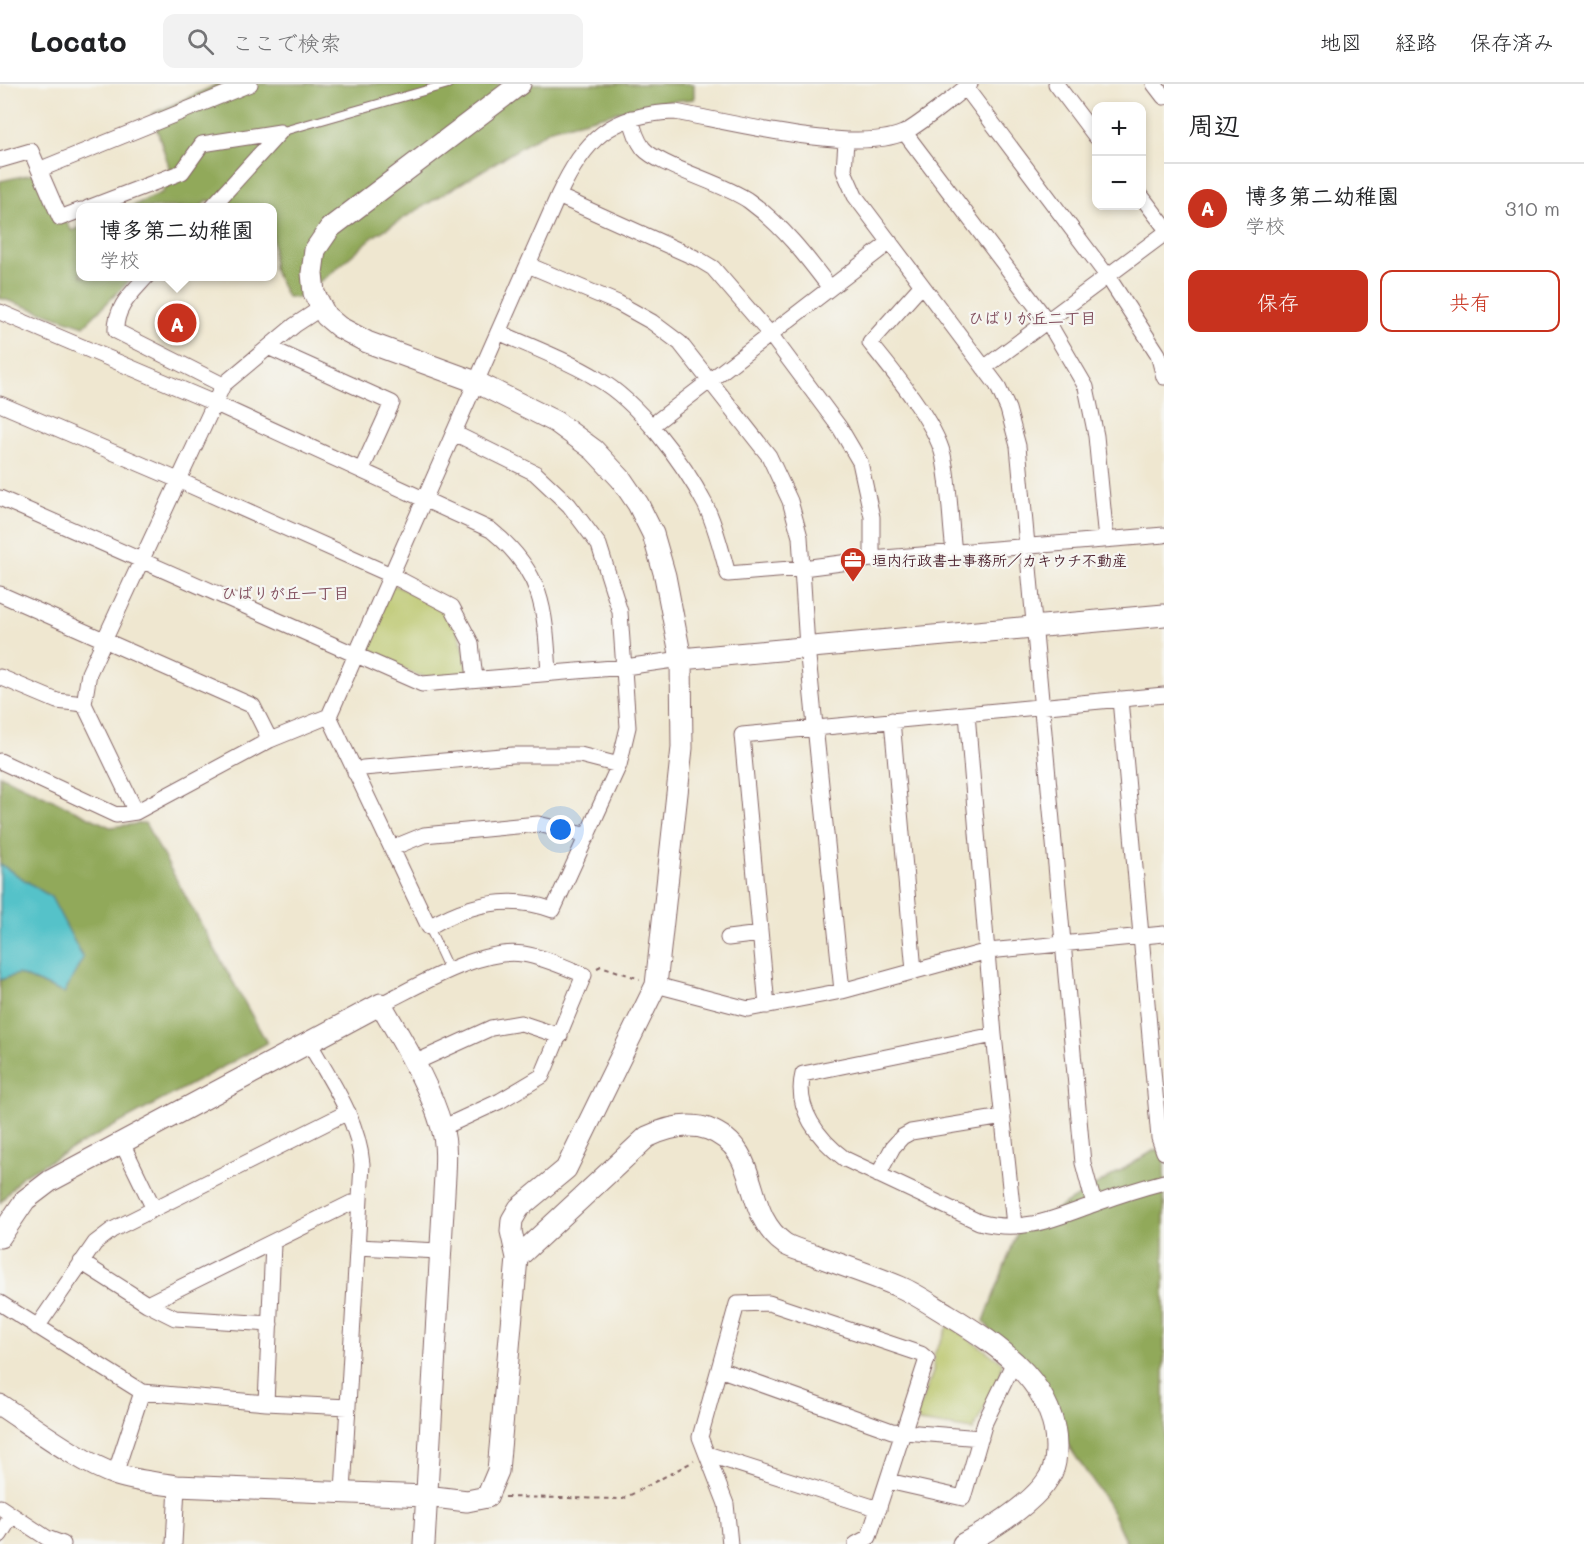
<!DOCTYPE html>
<html lang="ja">
<head>
<meta charset="utf-8">
<style>
  body { margin:0; font-family:Mali,"Klee One",sans-serif; background:#f2f2f2; color:#202124 }
  .controls { position:absolute; right:18px; top:18px; display:grid; overflow:hidden; border-radius:12px; box-shadow:0 3px 9px #0003 }
  .controls button { width:54px; height:54px; display:grid; place-items:center; padding:0; border:0; border-bottom:2px solid #e0e0e0; background:#fff; color:#202124; font:30px sans-serif }
  .you { position:absolute; left:561px; top:746px; width:21px; height:21px; margin:-15px; border:4px solid #fff; border-radius:50%; background:#1a73e8; box-shadow:0 0 0 9px #1a73e833 }
  .badge { display:grid; place-items:center; width:39px; height:39px; border-radius:50%; background:#c8321e; color:#fff; font-size:20px; font-weight:700 }
  .pin { position:absolute; translate:-50% -50%; border:3px solid #fff; box-shadow:0 2px 6px #0006 }
  .popup { position:absolute; left:76px; top:119px; width:201px; height:78px; box-sizing:border-box; display:grid; place-content:center; border-radius:12px; background:#fff; filter:drop-shadow(0 2px 4px #0005); font-size:20px; white-space:nowrap; color:#757577 }
  .popup b { font-size:22px; color:#202124 }
  .popup::after { content:''; position:absolute; left:50%; top:100%; margin-left:-12px; border:12px solid transparent; border-top-color:#fff }
  .list { margin:0; padding:0; list-style:none }
  h2 { display:flex; justify-content:space-between; align-items:center; height:78px; margin:0; padding:0 24px; font-size:26px }
  h2 small { font-size:20px; font-weight:400; color:#757577 }
  .list li { display:grid; grid-template-columns:39px 1fr auto; gap:18px; align-items:center; box-sizing:border-box; height:90px; padding:0 24px; border-top:2px solid #e0e0e0 }
  .list b { display:block; font-size:22px; white-space:nowrap }
  .list p { margin:0; font-size:20px; white-space:nowrap; color:#757577 }
  .list em { font-size:20px; font-style:normal; color:#757577 }
  .actions { display:flex; gap:12px; padding:18px 24px }
  .actions a { flex:1; padding:14px 0; border:2px solid #c8321e; border-radius:12px; text-align:center; font-size:21px; color:#c8321e }
  .actions .main { background:#c8321e; color:#fff }
  .icon { flex:none; width:33px; height:33px; fill:none; stroke:currentColor; stroke-width:2; stroke-linecap:round; stroke-linejoin:round }
  .map { position:relative; flex:none; width:1164px; height:1460px; overflow:hidden }
  header { display:flex; align-items:center; gap:36px; box-sizing:border-box; height:84px; padding:0 30px; background:#fff; border-bottom:2px solid #e0e0e0 }
  header strong { font-size:28px }
  nav { display:flex; gap:33px; margin-inline-start:auto; font-size:21px }
  .search { width:420px; height:54px; background:#f2f2f2; display:flex; align-items:center; gap:15px; box-sizing:border-box; padding:0 21px; border-radius:12px; color:#757577; font-size:22px }
  main { display:flex }
  aside { flex:1; background:#fff }
  .map>svg:first-child { display:block }
  .green { fill:#b7c365; stroke:#807148; stroke-width:1.5 }
  .forest { fill:#91a95a; stroke:#6e6442; stroke-width:1.5 }
  .water { fill:#54c2c9; stroke:#4f707a; stroke-width:1.5 }
  .lines { fill:none; stroke-linecap:round; stroke-linejoin:round }
  .lane-casing { stroke:#846565; stroke-width:10 }
  .street-casing { stroke:#846565; stroke-width:17 }
  .secondary-casing { stroke:#846565; stroke-width:23 }
  .path { stroke:#846565; stroke-width:2; stroke-dasharray:4.5 4.5; stroke-linecap:butt }
  .lane { stroke:#fff; stroke-width:8 }
  .street { stroke:#fff; stroke-width:15 }
  .secondary { stroke:#fff; stroke-width:21 }
  .labels { text-anchor:middle; dominant-baseline:central; stroke-width:4.5; stroke-linejoin:round; paint-order:stroke }
  .poi-label { font-size:15px; font-weight:bold; fill:#4a1f2b; stroke:#f6f6f2; text-anchor:start }
  .neighbourhood-label { font-size:16px; font-weight:bold; fill:#814e5d; stroke:#f6f6f2 }
</style>
</head>
<body>
<header>
<strong>Locato</strong>
<div class="search"><svg class="icon" aria-label="search" viewBox="0 0 24 24"><circle cx="10" cy="10" r="6"/><path d="M15 15l6 6"/></svg>ここで検索</div>
<nav><a>地図</a><a>経路</a><a>保存済み</a></nav>
</header>
<main>
<div class="map">
<svg width="1164" height="1460" viewBox="0 0 1164 1460">
  <rect width="100%" height="100%" fill="#f6f6f2"/>
  <filter id="ink" filterUnits="userSpaceOnUse"><feTurbulence type="fractalNoise" baseFrequency=".0167" numOctaves="2"/><feDisplacementMap in="SourceGraphic" scale="12" xChannelSelector="R" yChannelSelector="G"/><feConvolveMatrix kernelMatrix="1 2 1 2 8 2 1 2 1" color-interpolation-filters="sRGB"/></filter>
  <filter id="wash" filterUnits="userSpaceOnUse"><feTurbulence type="fractalNoise" baseFrequency=".008" numOctaves="4" result="noise"/><feDisplacementMap in="SourceGraphic" scale="24" xChannelSelector="R" yChannelSelector="G"/><feGaussianBlur stdDeviation="1.35" result="paint"/><feColorMatrix in="noise" values="0 0 0 0 0 0 0 0 0 0 0 0 0 0 0 0 0 1.4 0 .05"/><feComposite in="paint" operator="in"/></filter>
  <g filter="url(#wash)">
    <rect width="100%" height="100%" fill="#efe7d0"/>
    <path class="green" d="M392,500C441,523 459,527 468,585L464,591L428,593L417,591L363,566Z
      M949,1241L1002,1278L1001,1291L973,1346L919,1338L916,1333L933,1288L934,1270Z"/>
    <path class="forest" d="M218,0H694V15L653,19L551,45L374,152L328,192L297,214L287,213L273,185V124L218,123L208,116L200,123L128,124L163,108L169,83L152,30Z
      M36,89L72,147L81,143V192L133,193L84,242L0,214V97Z
      M0,691L110,743L145,739L267,959L22,1092L0,1119V896L18,890L64,909L0,780Z
      M1164,1065V1460H1127L1108,1420L984,1237L1017,1149L1153,1067Z"/>
    <path class="water" d="M0,780L51,813L83,874L64,909L18,890L0,896Z"/>
  </g>
  <g filter="url(#ink)">
    <g class="lines">
      <g class="lane-casing">
        <path id="lane" d="M280,48L448,0
          M429,843L449,886"/>
      </g>
      <g class="street-casing">
        <path id="street" d="M1056,0L1096,53
          M1154,0L1164,13
          M966,4L1108,193L1158,270L1164,293
          M631,34C633,43 637,56 643,64C658,82 724,99 749,117C782,141 806,172 830,204
          M905,49L1048,238L1086,303L1096,352L1106,456
          M846,57L844,87L855,112L997,301L1008,325L1018,362L1083,1079L1094,1120
          M0,76L31,67L60,134L81,126
          M41,85L250,0
          M558,112L698,175L713,184L770,250L840,344L860,378L872,433V475
          M1142,113L1164,142
          M88,124L182,88L202,60L280,48
          M211,124L280,48
          M528,181L618,219L652,238L680,259L769,372L790,417L800,453L807,563L842,907
          M147,192C132,209 115,223 116,247L223,301
          M922,201L870,259C892,286 935,338 943,371C950,402 950,437 954,468
          M0,228L214,319L491,446C544,489 545,526 549,589
          M498,248C532,263 567,276 598,295C638,318 684,379 705,420C716,442 721,466 728,490L803,484L872,475L1164,451
          M270,264L392,319L362,385
          M984,284L1164,150
          M0,320L178,396L391,491L452,523L471,559L475,595
          M651,342L890,158
          M0,414L422,600L625,583L681,575
          M0,510L253,622L270,656
          M0,593L57,617L84,620
          M1120,615L1159,1054L1164,1068
          M967,630L994,951L1014,1141
          M329,632L429,843C468,820 510,810 553,826L619,681L628,643L620,528L599,461L569,421L535,389L454,349
          M892,636L914,887
          M0,677L116,731L136,728L270,656L329,632L558,112C585,55 610,30 675,28C730,38 854,70 903,49C914,45 959,9 970,0
          M355,689L363,684L513,671H580L619,681
          M136,728L84,620L89,589L223,301L295,241L321,224
          M392,764L424,751L538,740L588,752
          M728,854L760,850
          M656,901L748,925L842,907L988,867L1164,850
          M381,920C418,902 482,863 523,870C543,873 565,883 584,891L542,992L500,1017L442,1044
          M767,922L742,651L1164,611
          M994,951L803,990C794,1024 819,1056 845,1075L979,1138C1023,1150 1056,1134 1097,1119C1119,1111 1141,1104 1164,1098
          M308,957C330,996 358,1034 362,1080L343,1408
          M414,979L491,944L521,939L560,952
          M121,1057L154,1125
          M878,1091L893,1063L902,1053L911,1048L1003,1033
          M357,1163L439,1167
          M81,1178L147,1220L351,1119L359,1121
          M0,1219L142,1308L266,1319L348,1323
          M147,1220L175,1234L270,1240
          M37,1243L95,1159L112,1146L348,1028
          M719,1285L892,1347L981,1354
          M266,1319L273,1160
          M707,1370L879,1425
          M115,1390L142,1308
          M888,1397L963,1414L985,1338L1015,1276
          M0,1423L47,1454L63,1460
          M0,1451L12,1431
          M174,1460L177,1402
          M730,1460L726,1420L700,1353L737,1220L769,1219L921,1270L927,1275L869,1453L856,1460"/>
      </g>
      <g class="secondary-casing">
        <path id="secondary" d="M681,575L1164,531
          M0,1153L25,1116L50,1097L381,920C403,959 430,1001 442,1044C448,1064 445,1088 444,1109L424,1460
          M517,1174L647,1053C666,1044 687,1038 708,1045C764,1066 740,1128 785,1160C793,1165 806,1168 815,1171C843,1182 872,1191 900,1203C916,1210 932,1221 947,1230C1000,1262 1065,1305 1055,1378C1050,1411 990,1446 963,1460
          M0,1321C32,1342 81,1379 117,1391C136,1397 157,1399 177,1402L426,1412L467,1417L487,1413L498,1387L517,1174L511,1147L512,1136L519,1124L566,1085L656,901L682,664L681,575L665,492L653,450L638,420L621,395L594,366L556,338L476,298L367,258L339,243L326,232L314,209L312,189L315,166L330,144L520,0"/>
      </g>
      <path class="path" d="M597,884L601,882L640,895
        M505,1413L623,1415L694,1377"/>
      <use href="#lane" class="lane"/>
      <use href="#street" class="street"/>
      <use href="#secondary" class="secondary"/>
    </g>
  </g>
  <defs>
    <g id="office-pin" transform="scale(1.35)"><path d="M0 17L-7.5 6A9.5 9.5 0 1 1 7.5 6Z" fill="#c8321e" stroke="#f6f6f2"/><path d="M-6-3h4V-5.5h4V-3h4V5H-6ZM-1-4.5V-3h2v-1.5ZM-6 0V1H6V0Z" fill="#fff"/></g>
  </defs>
  <g fill-rule="evenodd">
    <use href="#office-pin" x="853" y="476"/>
  </g>
  <g class="labels">
    <g class="poi-label">
      <text x="872" y="476">垣内行政書士事務所／カキウチ不動産</text>
    </g>
    <g class="neighbourhood-label">
      <text x="1032" y="233">ひばりが丘二丁目</text>
      <text x="285" y="508">ひばりが丘一丁目</text>
    </g>
  </g>
</svg>
<div class="controls">
<button>+</button>
<button>−</button>
</div>
<div class="you"></div>
<div class="pin badge" style="left:177px;top:239px">A</div>
<div class="popup"><b>博多第二幼稚園</b>学校</div>
</div>
<aside>
<h2>周辺<small></small></h2>
<ul class="list">
<li><span class="badge">A</span><div><b>博多第二幼稚園</b><p>学校</p></div><em>310 m</em></li>
</ul>
<div class="actions"><a class="main">保存</a><a>共有</a></div>
</aside>
</main>
</body>
</html>
